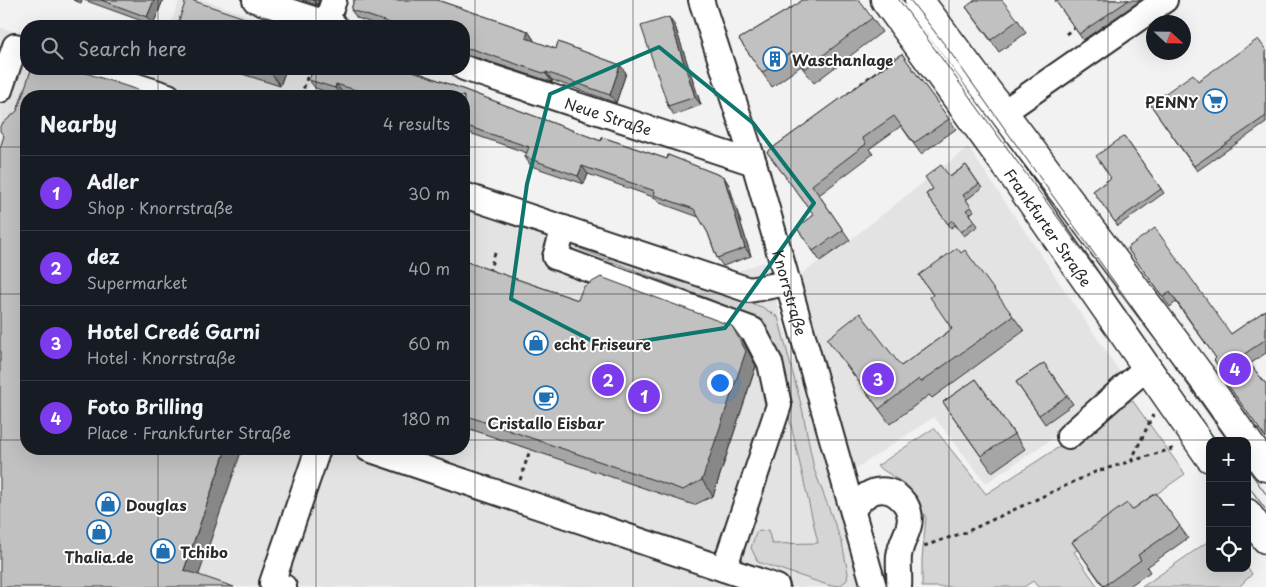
<!DOCTYPE html>
<html lang="en">
<head>
<meta charset="utf-8">
<style>
  body { margin:0; font-family:"Playpen Sans",sans-serif; background:#242831; color:#f1f3f6 }
  .controls { position:absolute; right:15px; bottom:15px; display:grid; overflow:hidden; border-radius:10px; box-shadow:0 5px 20px #0002 }
  .controls button { width:45px; height:45px; display:grid; place-items:center; padding:0; border:0; border-bottom:1px solid #363941; background:#171b24; color:#f1f3f6; font:25px sans-serif }
  .compass { position:absolute; left:1146px; top:15px; width:45px; height:45px; border-radius:50%; background:#171b24; box-shadow:0 5px 20px #0002; rotate:112deg }
  .you { position:absolute; left:719px; top:382px; width:18px; height:18px; margin:-12px; border:4px solid #fff; border-radius:50%; background:#1a73e8; box-shadow:0 0 0 8px #1a73e833 }
  .badge { display:grid; place-items:center; width:32px; height:32px; border-radius:50%; background:#7c3aed; color:#fff; font-size:16px; font-weight:700 }
  .pin { position:absolute; translate:-50% -50%; border:2px solid #fff; box-shadow:0 1px 5px #0006 }
  .list { margin:0; padding:0; list-style:none }
  h2 { display:flex; justify-content:space-between; align-items:center; height:65px; margin:0; padding:0 20px; font-size:21px }
  h2 small { font-size:16px; font-weight:400; color:#9ea1a6 }
  .list li { display:grid; grid-template-columns:32px 1fr auto; gap:15px; align-items:center; box-sizing:border-box; height:75px; padding:0 20px; border-top:1px solid #363941 }
  .list b { display:block; font-size:19px; white-space:nowrap }
  .list p { margin:0; font-size:16px; white-space:nowrap; color:#9ea1a6 }
  .list em { font-size:16px; font-style:normal; color:#9ea1a6 }
  .icon { flex:none; width:28px; height:28px; fill:none; stroke:currentColor; stroke-width:2; stroke-linecap:round; stroke-linejoin:round }
  .map { position:relative; flex:none; width:1266px; height:587px; overflow:hidden }
  .search { position:absolute; background:#171b24; box-shadow:0 5px 20px #0002; left:20px; top:20px; width:450px; height:55px; display:flex; align-items:center; gap:12px; box-sizing:border-box; padding:0 18px; border-radius:20px; color:#9ea1a6; font-size:19px }
  .panel { position:absolute; background:#171b24; box-shadow:0 5px 20px #0002; left:20px; top:90px; width:450px; height:365px; border-radius:20px }
  .map>svg:first-child { display:block }
  .built { fill:#e3e3e3 }
  .green { fill:#d5d5d5; stroke:#808080 }
  .lines { fill:none; stroke-linecap:round; stroke-linejoin:round }
  .minor-casing { stroke:#2b2b2b; stroke-width:28 }
  .major-casing { stroke:#2b2b2b; stroke-width:31 }
  .path { stroke:#2b2b2b; stroke-width:3; stroke-dasharray:4 4; stroke-linecap:butt }
  .minor { stroke:#fff; stroke-width:24 }
  .major { stroke:#fff; stroke-width:28 }
  .tram { stroke:#2b2b2b; stroke-width:1 }
  .wall { fill:#a6a6a6; stroke:#2b2b2b }
  .shaded-wall { fill:#878787; stroke:#2b2b2b }
  .building { fill:#c1c1c1; stroke:#2b2b2b }
  .marked { fill:none; stroke:#0f766e; stroke-width:4; stroke-linejoin:round }
  .grid { fill:none; stroke:#2b2b2b; stroke-width:1; stroke-opacity:0.55 }
  .labels { text-anchor:middle; dominant-baseline:central; stroke-width:4; stroke-linejoin:round; paint-order:stroke }
  .poi-label { font-size:15px; font-weight:bold; fill:#2b2b2b; stroke:#fff; text-anchor:start }
  .street-label { font-size:15px; fill:#2b2b2b; stroke:#fff }
</style>
</head>
<body>
<div class="map">
<svg width="1266" height="587" viewBox="0 0 1266 587">
  <rect width="100%" height="100%" fill="#f2f2f2"/>
  <filter id="ink" filterUnits="userSpaceOnUse"><feTurbulence type="fractalNoise" baseFrequency=".02" numOctaves="2"/><feDisplacementMap in="SourceGraphic" scale="10" xChannelSelector="R" yChannelSelector="G"/><feConvolveMatrix kernelMatrix="1 2 1 2 8 2 1 2 1" color-interpolation-filters="sRGB"/></filter>
  <g filter="url(#ink)">
    <path class="built" d="M179,0H203L281,26H170Z
      M0,27L26,36V69H120L151,79L155,69H315L306,96H26V449H464V187L726,275L764,262L862,587H0Z
      M968,147L1130,387L986,483L934,417L843,477L788,283L850,240Z"/>
    <path class="green" d="M581,246L762,307L778,317L802,408L814,469L842,543L848,573L847,580L841,585L831,586L758,562L751,548L756,532L768,530L772,544L818,543L770,333L763,325L709,299L580,249Z
      M1132,400L1185,474L1074,552L1098,587H1038L1033,581L1024,587H922V559L926,518L909,487L877,466L934,428L986,494Z
      M1210,540V568L1247,567L1252,574L1239,587H1142Z"/>
    <g class="lines">
      <g class="minor-casing">
        <g id="minor">
          <path d="M255,0L335,26"/>
          <path id="s1" d="M701,0L754,163L874,587"/>
          <path d="M326,23L334,0"/>
          <path id="s2" d="M464,68L754,163"/>
          <path d="M84,69L168,96"/>
          <path d="M0,90L15,46L26,50"/>
          <path d="M1004,112L1165,0"/>
          <path d="M464,195L749,290L788,283"/>
          <path d="M564,228L555,257L753,330L770,363L779,405L724,569"/>
          <path d="M1069,436L1146,368"/>
          <path d="M368,449L777,587"/>
          <path d="M853,509C862,498 872,487 888,491C896,493 901,498 906,505C917,525 901,537 899,556C898,566 900,577 899,587"/>
          <path d="M284,587L272,583L318,449"/>
        </g>
      </g>
      <g class="major-casing">
        <g id="major">
          <path id="s3" d="M885,0L1010,171L1210,458"/>
          <path d="M919,0L1204,380L1247,441"/>
          <path d="M1247,441L1266,467"/>
          <path d="M1247,513L1266,539"/>
        </g>
      </g>
      <path class="path" d="M1066,34L1074,28
        M848,94L898,55
        M301,96L310,69
        M489,272L496,250
        M1131,461L1153,415
        M520,480L530,450
        M924,546L966,532L1095,472L1175,448"/>
      <use href="#minor" class="minor"/>
      <use href="#major" class="major"/>
      <path class="tram" d="M899,0L1099,274L1216,441
        M910,0L945,45L1228,441
        M1247,468L1266,494
        M1247,484L1266,510"/>
    </g>
    <path class="wall" d="M73,0H82L81,3Z
      M84,0H163L153,25Z
      M302,0H319L317,5Z
      M354,0H437L528,31L534,40L533,41L556,49L558,42L620,65L626,73L616,103L552,80V82L478,58L464,55V26H380L357,18L351,10Z
      M1055,0H1141L1083,40Z
      M796,5L872,18L882,32L814,83L801,66L772,87L739,39Z
      M966,7L1018,20L1026,33L999,52Z
      M675,26L701,105L674,115L668,106Z
      M1266,50V123L1197,171L1150,104Z
      M902,54L956,129L921,154L901,126L869,149L873,154L819,195L850,240L820,261L797,228L814,215L767,152Z
      M234,69H286L280,86L236,72Z
      M313,69H406L422,74L601,141L602,137L667,159L668,155L724,177L729,185L751,256L723,266L717,258L708,233L699,217L660,203L656,198L588,174L584,184L531,166L525,157L527,153L464,131V96H355L342,92L341,96H339L315,88L309,80Z
      M1124,136L1164,193L1118,226L1093,191L1111,178Z
      M966,165L982,188L966,200L974,211L970,214L978,226L964,236L955,225L951,228L926,194Z
      M1127,248L1231,334L1266,310V353L1250,364L1266,384V438L1225,381L1227,380L1216,358L1176,302L1170,307Z
      M464,261L578,300L743,341L756,366L713,496L694,505L464,427Z
      M919,275L1013,316L1024,331L932,398L929,395L890,424L827,339L901,366L952,329L933,295Z
      M1044,363L1073,404L1045,424L1016,382Z
      M976,379L1025,449L992,472L943,402Z
      M1156,493L1188,538L1147,567L1150,572L1128,587H1104L1072,542L1132,510Z"/>
    <path class="shaded-wall" d="M154,0H163L153,25L147,17Z
      M313,0H319L317,5Z
      M669,17L675,26L701,105L695,97Z
      M528,31L534,40L531,47L526,38Z
      M620,65L626,73L616,103L610,95Z
      M273,69H286L280,86L272,74Z
      M546,72L552,80V82L546,74Z
      M336,84L342,92L341,96L335,88Z
      M582,166L588,174L584,184L578,176Z
      M724,177L729,185L751,256L745,248Z
      M732,326L743,341L756,366L713,496L702,480Z
      M226,449H242L195,586L184,570Z"/>
    <path class="building" d="M101,0H154L147,17Z
      M186,0H191L269,26H187L178,23Z
      M354,0H437L528,31L526,38L556,49L558,42L620,65L610,95L546,72V74L472,49L464,48V26H399L351,10Z
      M802,0H859L872,18L805,69L791,52L762,73L739,39L796,5Z
      M975,0H1002L1018,20L991,40L966,7Z
      M1055,0H1129L1079,34Z
      M669,17L695,97L668,106L641,26Z
      M1258,39L1266,50V116L1194,166L1150,104L1193,74L1198,81Z
      M902,54L949,119L914,143L894,116L862,138L866,144L812,185L843,230L813,251L797,228L814,215L767,152Z
      M39,69H74L156,96H26V449H226L184,570L234,587H0V148L4,136L0,131V126L17,111L31,70L38,72Z
      M255,69H273L272,74Z
      M313,69H406L422,74L601,141L602,137L667,159L668,155L724,177L745,248L717,258L708,233L694,209L654,195L655,191L582,166L578,176L525,157L529,147L464,125V96H382L369,92V94L336,84L335,88L309,80Z
      M1124,136L1161,189L1115,222L1093,191L1111,178L1096,156Z
      M941,165L950,177L966,165L979,184L963,195L971,207L966,210L975,221L961,232L952,220L948,224L926,194L933,189L925,177Z
      M1155,228L1231,334L1266,310V339L1243,355L1266,384V436L1265,437L1225,381L1227,380L1214,360L1216,358L1170,292L1163,297L1127,248Z
      M957,248L961,253L965,250L1013,316L921,382L919,379L879,409L827,339L860,313L901,366L952,329L930,297L933,295L919,275Z
      M464,261L578,300L583,287L601,277L732,326L746,351L702,480L683,490L464,415Z
      M1044,363L1067,396L1039,415L1016,382Z
      M976,379L1014,434L981,456L943,402Z
      M1156,493L1180,526L1138,555L1141,560L1104,586L1072,542L1127,503L1132,510Z"/>
  </g>
  <path class="marked" d="M659,47L753,123L814,203L725,328L604,347L511,299L527,184L550,94Z"/>
  <path class="grid" d="M158,0V26M316,0V26M475,0V587M633,0V587M791,0V587M949,0V587M1108,0V587M158,69V96M316,69V96M0,147H26M464,147H1266M0,294H26M464,294H1266M0,440H26M464,440H1266M158,449V587M316,449V587"/>
  <defs>
    <g id="building-ring" transform="scale(1.25)"><circle r="9.5" fill="#fff" stroke="#1f6fb2" stroke-width="1.5"/><path d="M-4-6H4V6H1V3H-1V6H-4ZM-2.5-4.3h1.7v1.8h-1.7ZM.8-4.3h1.7v1.8H.8ZM-2.5-1h1.7V.8h-1.7ZM.8-1h1.7V.8H.8Z" fill="#1f6fb2"/></g>
    <g id="supermarket-ring" transform="scale(1.25)"><circle r="9.5" fill="#fff" stroke="#1f6fb2" stroke-width="1.5"/><path d="M-6-5.5h2.5l.6 2H6L4.5 2H-2.5L-4.4-4H-6ZM-1.5 3.2a1.3 1.3 0 1 0 .1 0ZM3 3.2a1.3 1.3 0 1 0 .1 0Z" fill="#1f6fb2"/></g>
    <g id="shop-ring" transform="scale(1.25)"><circle r="9.5" fill="#fff" stroke="#1f6fb2" stroke-width="1.5"/><path d="M-5-2.5h2.3a2.7 3.5 0 0 1 5.4 0H5L5.5 6h-11ZM-1.5-2.5h3a1.5 2.3 0 0 0-3 0Z" fill="#1f6fb2"/></g>
    <g id="cafe-ring" transform="scale(1.25)"><circle r="9.5" fill="#fff" stroke="#1f6fb2" stroke-width="1.5"/><path d="M-5.5-4.5H6V0H3Q3 3.5 0 3.5H-2.5Q-5.5 3.5-5.5 0ZM3-3.2v2h1.7v-2ZM-6 4.5H4V6H-6Z" fill="#1f6fb2"/></g>
  </defs>
  <g fill-rule="evenodd">
    <use href="#building-ring" x="775" y="59"/>
    <use href="#supermarket-ring" x="1215" y="101"/>
    <use href="#shop-ring" x="536" y="343"/>
    <use href="#cafe-ring" x="546" y="398"/>
    <use href="#shop-ring" x="108" y="504"/>
    <use href="#shop-ring" x="99" y="532"/>
    <use href="#shop-ring" x="163" y="551"/>
  </g>
  <g class="labels">
    <g class="poi-label">
      <text x="792" y="59">Waschanlage</text>
      <text x="1198" y="101" text-anchor="end">PENNY</text>
      <text x="554" y="343">echt Friseure</text>
      <text x="546" y="422" text-anchor="middle">Cristallo Eisbar</text>
      <text x="126" y="504">Douglas</text>
      <text x="180" y="551">Tchibo</text>
      <text x="99" y="556" text-anchor="middle">Thalia.de</text>
    </g>
    <g class="street-label">
      <text stroke="none"><textPath href="#s2" startOffset="152">Neue Straße</textPath></text>
      <text stroke="none"><textPath href="#s3" startOffset="280">Frankfurter Straße</textPath></text>
      <text stroke="none"><textPath href="#s1" startOffset="306">Knorrstraße</textPath></text>
    </g>
  </g>
</svg>
<div class="controls">
<button>+</button>
<button>−</button>
<button><svg class="icon" aria-label="locate" viewBox="0 0 24 24"><circle cx="12" cy="12" r="6"/><path d="M12 2v4M12 18v4M2 12h4M18 12h4"/></svg></button>
</div>
<svg class="compass" viewBox="-18 -18 36 36"><path d="M0-13l5 13h-10z" fill="#e53935"/><path d="M0 13l5-13h-10z" fill="#9ea1a6"/></svg>
<div class="you"></div>
<div class="pin badge" style="left:644px;top:396px">1</div>
<div class="pin badge" style="left:608px;top:380px">2</div>
<div class="pin badge" style="left:878px;top:379px">3</div>
<div class="pin badge" style="left:1235px;top:369px">4</div>
<div class="search"><svg class="icon" aria-label="search" viewBox="0 0 24 24"><circle cx="10" cy="10" r="6"/><path d="M15 15l6 6"/></svg>Search here</div>
<section class="panel">
<h2>Nearby<small>4 results</small></h2>
<ul class="list">
<li><span class="badge">1</span><div><b>Adler</b><p>Shop · Knorrstraße</p></div><em>30 m</em></li>
<li><span class="badge">2</span><div><b>dez</b><p>Supermarket</p></div><em>40 m</em></li>
<li><span class="badge">3</span><div><b>Hotel Credé Garni</b><p>Hotel · Knorrstraße</p></div><em>60 m</em></li>
<li><span class="badge">4</span><div><b>Foto Brilling</b><p>Place · Frankfurter Straße</p></div><em>180 m</em></li>
</ul>
</section>
</div>
</body>
</html>
